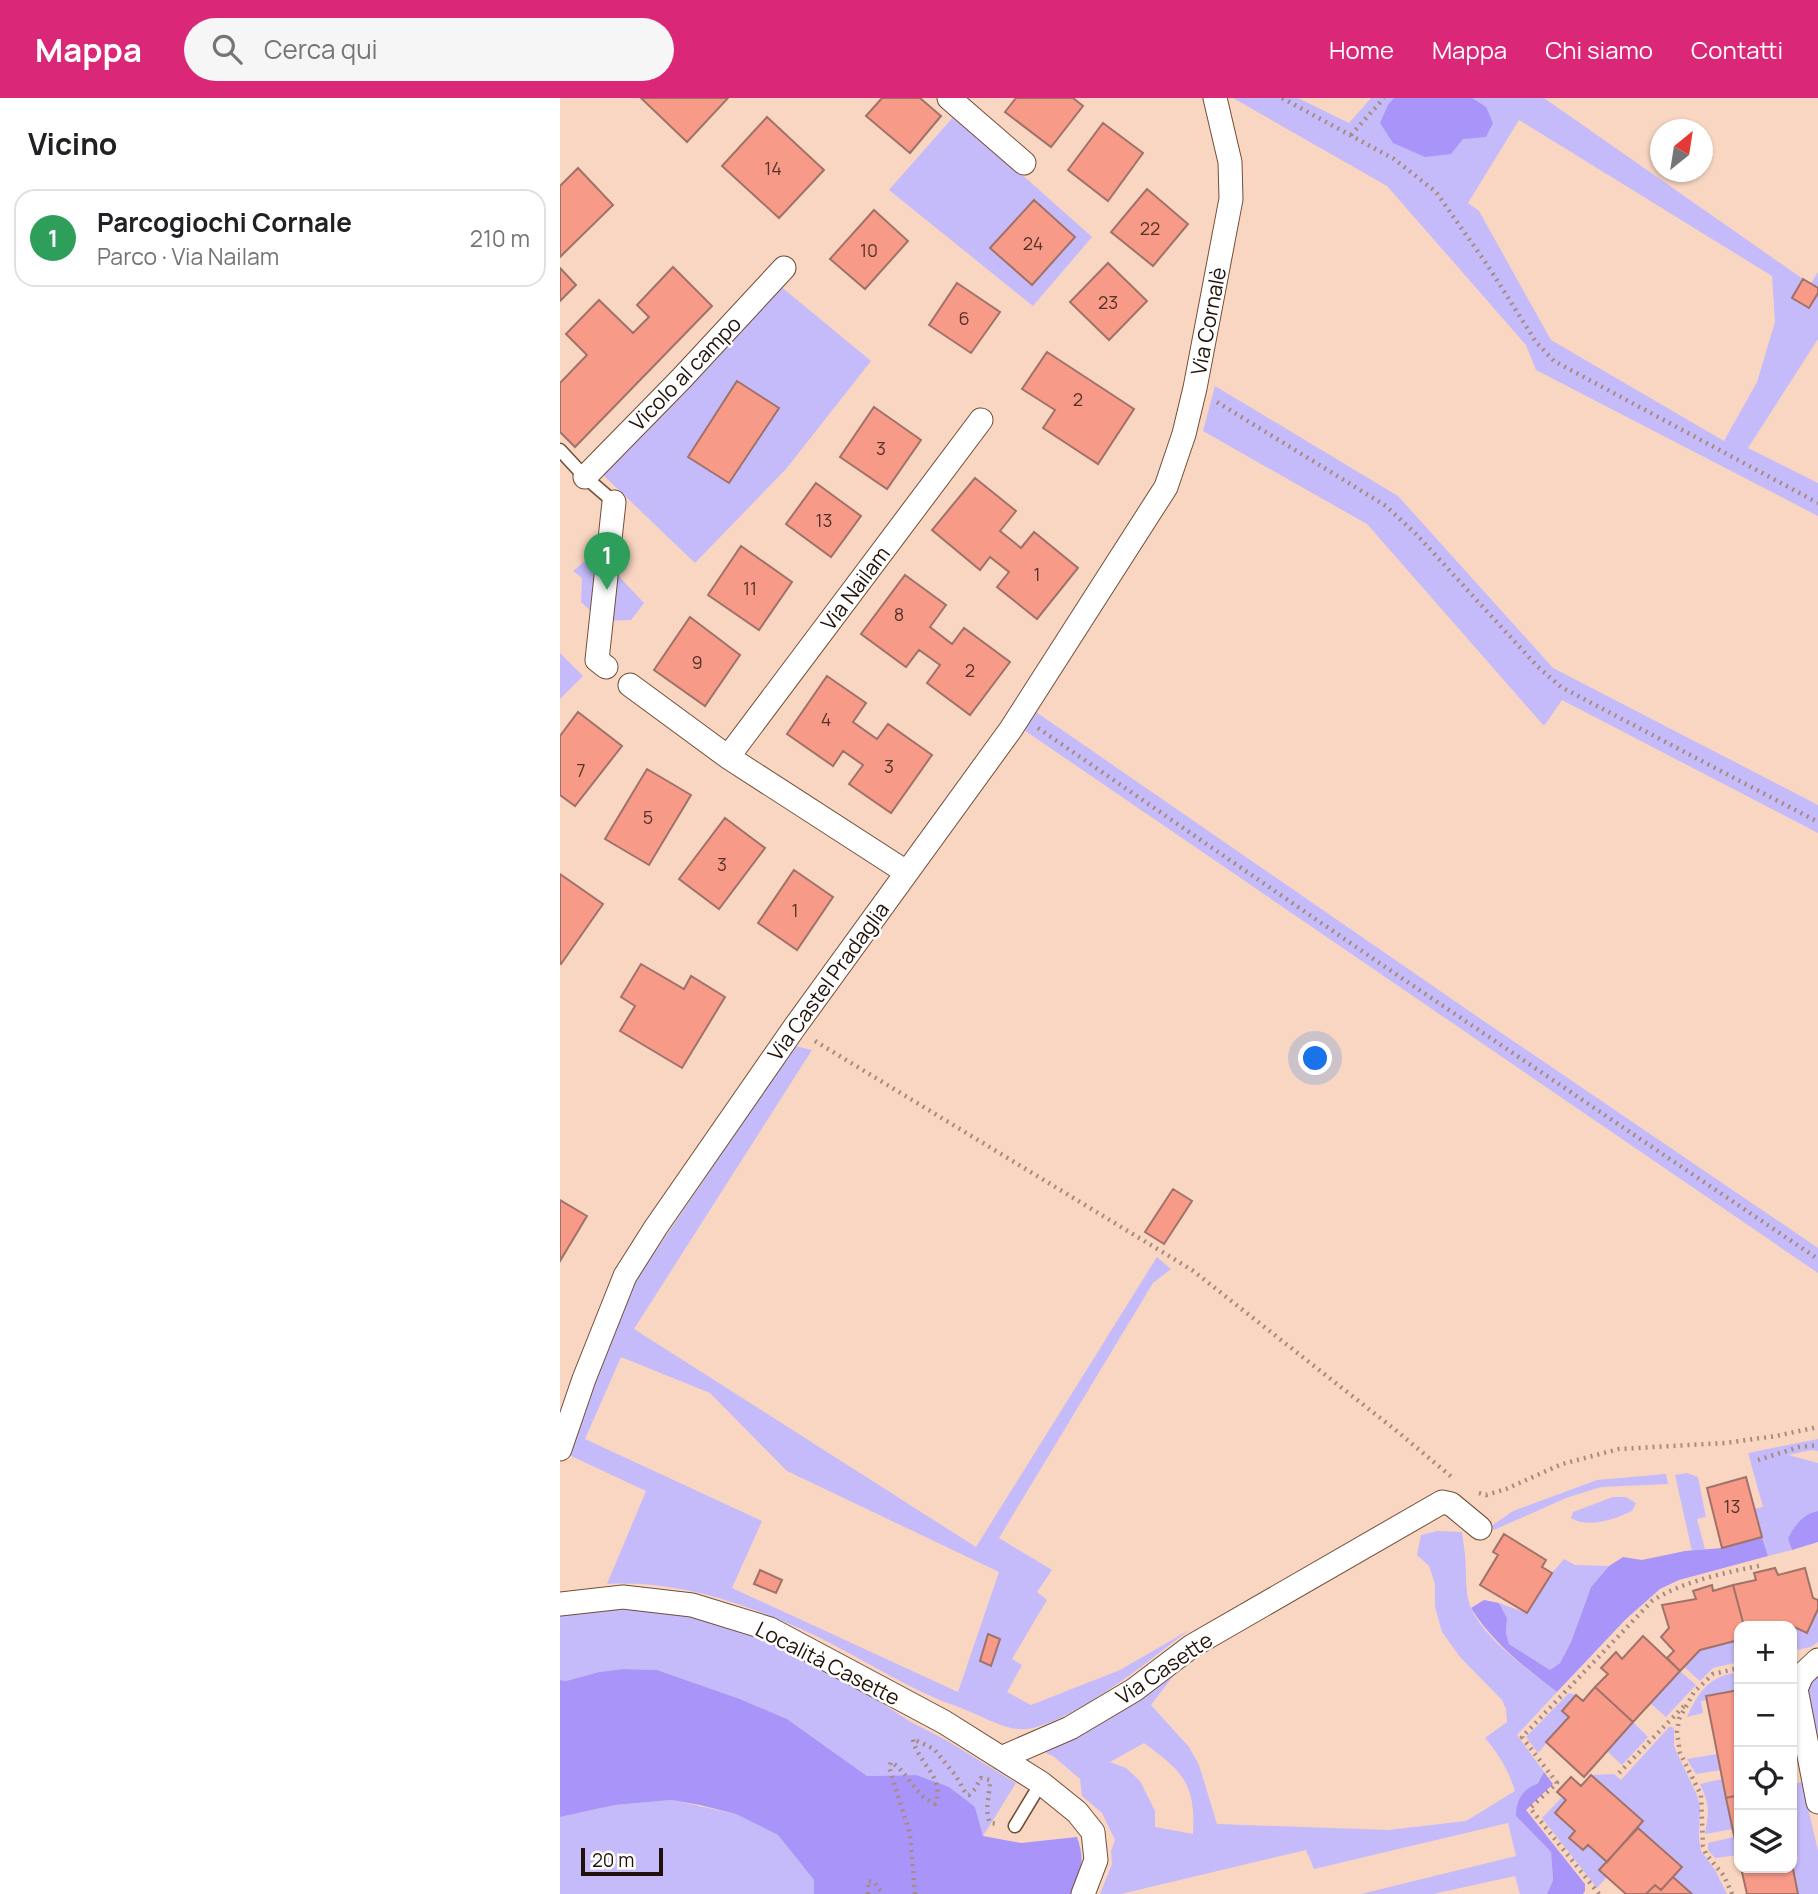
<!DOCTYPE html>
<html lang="it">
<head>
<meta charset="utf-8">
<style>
  body { margin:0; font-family:Manrope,sans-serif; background:#f6f6f6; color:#202124 }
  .controls { position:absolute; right:21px; bottom:21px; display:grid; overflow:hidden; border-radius:14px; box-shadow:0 2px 5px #0004 }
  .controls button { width:63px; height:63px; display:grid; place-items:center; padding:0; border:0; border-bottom:2px solid #e0e0e0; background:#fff; color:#202124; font:35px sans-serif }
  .compass { position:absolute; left:1090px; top:21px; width:63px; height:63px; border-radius:50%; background:#fff; box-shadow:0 2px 5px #0004; rotate:30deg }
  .scale { position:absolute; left:21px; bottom:18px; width:82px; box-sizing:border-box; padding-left:7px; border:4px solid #211209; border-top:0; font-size:19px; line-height:24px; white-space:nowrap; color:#211209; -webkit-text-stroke:5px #fff; paint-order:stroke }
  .you { position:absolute; left:756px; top:961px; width:24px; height:24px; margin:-18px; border:5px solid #fff; border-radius:50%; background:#1a73e8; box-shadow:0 0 0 10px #1a73e833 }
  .badge { display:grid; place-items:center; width:46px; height:46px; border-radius:50%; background:#db2777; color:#fff; font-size:23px; font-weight:700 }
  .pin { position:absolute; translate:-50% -58px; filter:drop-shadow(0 2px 4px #0008) }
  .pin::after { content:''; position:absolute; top:37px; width:24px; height:21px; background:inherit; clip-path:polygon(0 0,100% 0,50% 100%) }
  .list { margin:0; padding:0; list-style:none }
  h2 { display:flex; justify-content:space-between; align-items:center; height:91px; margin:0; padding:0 28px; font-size:30px }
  h2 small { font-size:23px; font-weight:400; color:#757577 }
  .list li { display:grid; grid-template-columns:46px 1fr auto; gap:21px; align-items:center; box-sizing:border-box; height:98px; margin:0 14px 14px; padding:0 14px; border:2px solid #e0e0e0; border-radius:21px }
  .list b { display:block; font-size:26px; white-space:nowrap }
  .list p { margin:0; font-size:23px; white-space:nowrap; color:#757577 }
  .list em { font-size:23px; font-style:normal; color:#757577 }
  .icon { flex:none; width:38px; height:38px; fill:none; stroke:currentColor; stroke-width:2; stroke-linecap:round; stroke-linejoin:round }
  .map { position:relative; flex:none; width:1258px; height:1796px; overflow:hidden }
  header { display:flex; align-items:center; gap:42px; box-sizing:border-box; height:98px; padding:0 35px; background:#db2777; color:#fff }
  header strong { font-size:33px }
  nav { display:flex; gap:38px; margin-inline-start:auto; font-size:24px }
  .search { width:490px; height:63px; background:#f6f6f6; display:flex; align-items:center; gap:18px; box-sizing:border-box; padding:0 24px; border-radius:38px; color:#757577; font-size:26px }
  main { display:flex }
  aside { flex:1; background:#fff }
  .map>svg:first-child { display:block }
  .green { fill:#c5bbfa; fill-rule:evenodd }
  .forest { fill:#a995fa }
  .building { fill:#f89a88; stroke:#a07269; stroke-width:2 }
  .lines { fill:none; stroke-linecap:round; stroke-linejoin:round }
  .lane-casing { stroke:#724e38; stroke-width:15 }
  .street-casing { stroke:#724e38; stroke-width:25 }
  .path { stroke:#a78b7c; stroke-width:4.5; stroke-dasharray:2 5; stroke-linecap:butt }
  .lane { stroke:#fff; stroke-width:12 }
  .street { stroke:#fff; stroke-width:23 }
  .labels { text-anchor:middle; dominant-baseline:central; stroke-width:5; stroke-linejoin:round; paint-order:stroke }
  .number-label { font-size:18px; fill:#573429 }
  .street-label { font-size:21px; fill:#211209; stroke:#fff }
</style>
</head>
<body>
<header>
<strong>Mappa</strong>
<div class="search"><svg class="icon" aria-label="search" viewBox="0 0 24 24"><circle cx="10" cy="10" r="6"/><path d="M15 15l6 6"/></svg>Cerca qui</div>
<nav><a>Home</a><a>Mappa</a><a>Chi siamo</a><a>Contatti</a></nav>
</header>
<main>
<aside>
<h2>Vicino<small></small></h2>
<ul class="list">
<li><span class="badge" style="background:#2e9e5b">1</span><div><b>Parcogiochi Cornale</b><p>Parco · Via Nailam</p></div><em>210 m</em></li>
</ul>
</aside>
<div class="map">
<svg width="1258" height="1796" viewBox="0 0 1258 1796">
  <rect width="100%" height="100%" fill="#f9d6c2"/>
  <path class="green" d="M673,0H738L789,25L811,0H984L1243,181L1251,185L1258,174V241L1188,350L1258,385V418L976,272L966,247L827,88ZM959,22L1212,178L1215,224L1197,284L1164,343L991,242L919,113L908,105Z
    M395,17L532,139L473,208L329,92Z
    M219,187L311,263L226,371L135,465L40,374Z
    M655,288L838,398L993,570L1258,707V735L1002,602L984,628L807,426L643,333Z
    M52,440L61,447L53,472L84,505L71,522L41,523L21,504L22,480L13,473Z
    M0,555L23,578L0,601Z
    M476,614L912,915L1258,1150V1175L464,632Z
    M235,948L252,952L74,1231L416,1449L597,1159L611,1171L593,1185L439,1440L492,1472L477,1494L487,1502L452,1561L462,1567L447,1594L471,1607L560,1572L629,1532C591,1561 555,1591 512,1614C500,1620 486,1627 473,1630C450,1635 433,1623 413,1615C400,1609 386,1605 373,1599C328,1579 286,1551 241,1531C181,1504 114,1482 47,1486L86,1393L9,1357L57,1220L76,1182ZM61,1259L150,1295L227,1373L439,1474L398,1594L172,1490L202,1423L25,1341Z
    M1258,1341V1353L1251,1352L1228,1357L1258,1365V1413L1252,1414L1228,1441L1232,1452L1208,1458L1194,1411L1203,1409L1188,1355Z
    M1127,1375L1138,1379L1146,1419L1137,1421L1145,1451L1132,1453L1115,1377Z
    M1106,1376L1108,1386L1041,1389L1006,1400L934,1432L930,1429L953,1413L1037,1382Z
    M1053,1399H1066L1076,1405L1072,1413C1055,1421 1028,1431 1011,1420L1013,1414Z
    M877,1433L902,1434C903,1442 904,1449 905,1456C907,1474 904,1493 911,1510C925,1542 970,1573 997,1594L957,1637L984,1674L956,1718L991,1754L993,1782L987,1796H960L955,1778L873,1796H801L956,1758L948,1725L754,1771L746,1752L561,1796H540L552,1766L551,1753L555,1742L542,1715L522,1698L520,1681L493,1658L486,1655V1650L614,1577L591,1607L629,1649L639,1667L657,1726L828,1732L906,1723L955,1693C949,1673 938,1655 925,1640L947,1624L946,1611L942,1602L900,1559L882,1534L875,1509V1486L869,1468L857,1457L861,1437ZM584,1645C622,1673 636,1685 633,1736L595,1729V1713L580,1683L566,1670L550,1664Z
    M1004,1461L1015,1467L1049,1468L1031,1489L1011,1544L1000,1565L990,1572L949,1546L946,1535L947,1520L939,1505L967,1515L992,1475Z
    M75,1510L111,1514L142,1520L211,1545L283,1580L349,1623L386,1642L456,1685L423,1738L415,1709L356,1677L307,1678L227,1621L180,1601L97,1572L63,1571L39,1574L6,1583L0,1582V1517L43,1512Z
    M1258,1511V1544L1251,1549L1232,1553V1529L1247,1535Z
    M1179,1542V1564L1153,1570L1140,1583L1124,1569L1140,1552Z
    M1120,1573L1136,1587L1106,1619L1090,1605Z
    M1179,1574V1592L1146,1598L1147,1602L1141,1603L1143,1615L1127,1619C1139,1593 1149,1578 1179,1574Z
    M1258,1577V1644C1253,1624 1238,1592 1258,1577Z
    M1009,1595L1016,1597L1002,1613L1009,1619L978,1655L966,1639Z
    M1073,1624L1088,1639L1062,1667L1047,1653Z
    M1109,1629H1112L1114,1631V1647L1116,1653L1137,1697L1140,1710L1139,1741L1141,1753L1155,1772L1167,1796H1132L1113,1779L1121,1769L1078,1730L1083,1723L1031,1677L1054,1676L1061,1682Z
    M1157,1656L1161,1672L1136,1676L1127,1661Z
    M1162,1681L1173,1731L1145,1736C1149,1712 1150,1708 1140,1686Z
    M1242,1684L1258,1753V1796H1238L1232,1766V1762L1238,1761L1232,1737V1686Z
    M1002,1699L1006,1702L995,1715L1047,1764L1039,1772L1047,1779L1037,1790L982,1720Z
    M111,1702L176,1716L218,1737L254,1782V1796H0V1719L55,1707Z
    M1174,1739L1178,1757L1155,1760L1148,1752V1745Z"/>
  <path class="forest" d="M834,0H912L926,9L933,25L926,39L903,41L891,56L865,59L833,45L820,25L828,7Z
    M1258,1413V1444L1232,1452L1228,1441C1233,1429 1244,1415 1258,1413Z
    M1202,1439L1208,1458L1119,1482L1100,1491L1066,1521L997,1594C964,1569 933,1545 911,1510L924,1502L939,1505L947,1520L946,1535L949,1546L990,1572L1000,1565L1011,1544L1031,1489L1049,1468L1063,1459L1082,1462L1125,1453L1162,1450Z
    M63,1571L97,1572L180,1601L227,1621L307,1678L356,1677L389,1689L415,1709L423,1738L461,1745L517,1739C525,1761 522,1776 511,1796H254V1782L218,1737L176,1716L140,1707L111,1702L55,1707L0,1719V1582L6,1583L39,1574Z
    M984,1674L993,1686L966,1712L1025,1786V1793L1023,1796H987L993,1782L991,1754L956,1718C956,1703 962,1691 977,1686Z"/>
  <path class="building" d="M81,0H168L127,44Z
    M322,0H360L381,18L350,55L306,18Z
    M456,0H513L523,8L491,49L445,14Z
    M207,19L264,72L219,120L162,68Z
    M543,25L583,55L548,103L508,72Z
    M18,70L53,107L0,159V88Z
    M587,91L628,126L593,168L551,134Z
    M474,102L515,139L472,187L430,150Z
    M314,112L348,143L305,191L270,161Z
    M548,165L587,203L549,242L510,204Z
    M113,169L152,208L15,349L0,334V285L27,257L6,236L39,202L73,235L89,219L77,207Z
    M0,170L16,187L0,203Z
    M1243,181L1258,190V195L1249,210L1232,200Z
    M397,185L440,214L411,255L369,227Z
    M487,254L574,311L538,366L483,330L495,312L462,291Z
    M177,283L219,310L169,385L128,359Z
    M314,309L361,342L327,391L280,359Z
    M415,380L456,413L440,433L461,450L474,434L518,470L477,521L437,489L449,474L430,459L420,472L372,432Z
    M256,385L301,418L271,459L226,426Z
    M181,448L232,484L199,532L148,497Z
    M345,477L386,507L370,529L392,546L404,530L450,564L410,617L367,585L380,567L359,552L346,569L301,536Z
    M130,519L180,557L145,608L94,572Z
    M267,578L306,605L293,624L317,641L328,626L372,657L331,715L289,686L303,667L283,653L273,668L227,636Z
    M18,614L62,648L15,708L0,697V638Z
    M87,671L131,697L89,767L45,741Z
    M165,720L205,750L159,811L119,781Z
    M234,772L273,799L237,852L198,825Z
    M0,776L43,806L1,866L0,865Z
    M81,866L124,891L131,878L165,899L122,970L60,933L75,908L61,899Z
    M613,1091L632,1103L604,1146L585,1134Z
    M0,1102L27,1118L0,1163Z
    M1186,1379L1202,1439L1162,1450L1147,1390Z
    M944,1436L986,1462L982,1469L992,1475L967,1515L920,1487L938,1457L933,1454Z
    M1215,1470L1218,1477L1245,1470L1253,1500L1258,1502V1511L1247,1535L1232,1528H1184L1173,1487L1196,1482L1194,1475Z
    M200,1472L222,1482L216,1495L194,1486Z
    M1152,1487L1153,1493L1173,1487L1184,1528H1179V1542L1140,1552L1120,1573L1107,1560L1114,1553L1101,1539L1109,1530L1102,1507L1136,1501L1133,1493Z
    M428,1536L440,1541L431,1568L420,1563Z
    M1083,1538L1120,1573L1073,1624L1035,1589L1048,1576L1041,1570L1056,1554L1062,1561Z
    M1035,1589L1073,1624L1024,1679L986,1644L1009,1619L1002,1613L1016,1597L1023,1603Z
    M1179,1592V1697L1166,1700L1146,1598Z
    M1031,1677L1083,1723L1047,1764L1028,1747L1023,1752L1009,1740L1015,1733L995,1715L1006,1702L997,1694L1011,1679L1021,1688Z
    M1179,1697V1761L1166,1700Z
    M1078,1730L1122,1769L1101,1792L1095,1787L1086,1796H1066L1039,1772Z
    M1232,1766L1238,1796H1187L1181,1770H1232Z
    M1113,1779L1132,1796H1086L1095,1787L1101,1792Z"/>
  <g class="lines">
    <g class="lane-casing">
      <path id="lane" d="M0,352L25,379L54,404
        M455,1728L481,1685"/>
    </g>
    <g class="street-casing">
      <path id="street" d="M389,0L464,65
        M25,379L121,281L224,170
        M46,569L37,562L54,404
        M70,587L168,659L346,774
        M168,659L421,322
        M0,1351L24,1281L65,1178L96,1129L234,930L451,631L606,389L624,336L635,290L671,101L670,64L655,0
        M0,1506L63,1499L132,1507L210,1531L384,1624L481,1685L517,1714L533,1734L536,1762L523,1796
        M1258,1562L1242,1577L1236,1591L1258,1704
        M441,1660L510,1630L574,1592L632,1548L882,1404L891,1406L920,1430"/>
    </g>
    <path class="path" d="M722,0L834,61L876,94L928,168L976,244L994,263L1258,405
      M791,37L824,0
      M657,304L826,408L857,437L978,569L1001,589L1258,724
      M478,630L815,862L1258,1161
      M255,943L632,1172L838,1334L893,1380
      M1198,1362L1239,1349L1258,1347
      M919,1395L926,1397L946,1391L1002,1366L1059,1351L1165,1345L1216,1338L1258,1329
      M1059,1675L1124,1608
      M308,1796V1783L314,1784L323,1796
      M355,1796L350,1736L329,1669L331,1664C349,1675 354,1697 375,1706C387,1681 356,1663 353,1641L374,1651L396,1678L406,1696L409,1697L415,1691L421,1680L430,1682C430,1698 424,1710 430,1725L438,1726
      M1039,1796L970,1710L997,1685L962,1639L1092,1503C1122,1483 1169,1474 1203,1467
      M1172,1796L1164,1778L1146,1756L1143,1748L1141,1697L1120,1655L1117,1634L1119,1621L1134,1594L1153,1576L1179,1570"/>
    <use href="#lane" class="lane"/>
    <use href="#street" class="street"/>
  </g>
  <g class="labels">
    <g class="number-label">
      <text x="213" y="70">14</text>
      <text x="590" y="130">22</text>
      <text x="473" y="145">24</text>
      <text x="309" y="152">10</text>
      <text x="548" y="204">23</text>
      <text x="404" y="220">6</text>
      <text x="518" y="301">2</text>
      <text x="321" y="350">3</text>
      <text x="264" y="422">13</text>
      <text x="477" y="476">1</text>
      <text x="190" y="490">11</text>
      <text x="339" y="516">8</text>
      <text x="137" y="564">9</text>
      <text x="410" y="572">2</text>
      <text x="266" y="621">4</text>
      <text x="329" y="668">3</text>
      <text x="21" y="672">7</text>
      <text x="88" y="719">5</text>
      <text x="162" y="766">3</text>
      <text x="235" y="812">1</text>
      <text x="1172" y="1408">13</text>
    </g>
    <g class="street-label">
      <text transform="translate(648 223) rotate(-79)">Via Cornalè</text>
      <text transform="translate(125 275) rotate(-46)">Vicolo al campo</text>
      <text transform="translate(295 490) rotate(-53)">Via Nailam</text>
      <text transform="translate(268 883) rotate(-54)">Via Castel Pradaglia</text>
      <text transform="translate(268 1565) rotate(27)">Località Casette</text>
      <text transform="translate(604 1570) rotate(-34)">Via Casette</text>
    </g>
  </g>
</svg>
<div class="controls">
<button>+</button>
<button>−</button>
<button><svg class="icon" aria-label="locate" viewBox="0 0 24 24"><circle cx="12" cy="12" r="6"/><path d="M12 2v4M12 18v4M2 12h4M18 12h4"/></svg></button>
<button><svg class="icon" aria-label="layers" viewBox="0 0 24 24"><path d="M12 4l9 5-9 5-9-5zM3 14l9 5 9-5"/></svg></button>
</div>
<svg class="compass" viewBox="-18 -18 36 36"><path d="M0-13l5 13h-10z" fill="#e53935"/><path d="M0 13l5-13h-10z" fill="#757577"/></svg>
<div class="scale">20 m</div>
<div class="you"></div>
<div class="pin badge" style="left:47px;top:492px;background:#2e9e5b">1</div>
</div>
</main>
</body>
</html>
